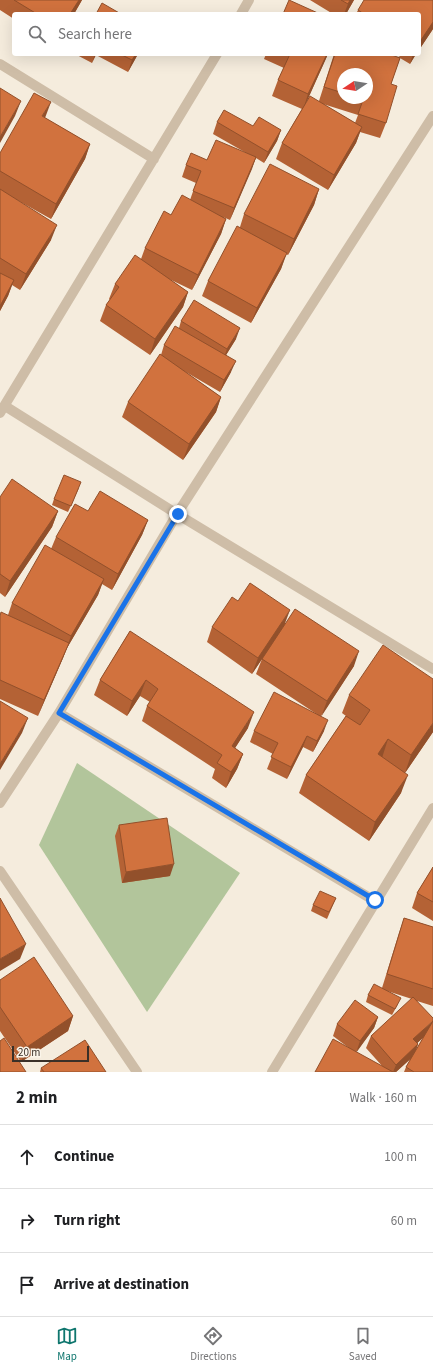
<!DOCTYPE html>
<html lang="en">
<head>
<meta charset="utf-8">
<style>
  body { margin:0; font-family:"Source Sans 3",sans-serif; background:#f6f6f6; color:#202124 }
  .compass { position:absolute; left:337px; top:68px; width:36px; height:36px; border-radius:50%; background:#fff; box-shadow:0 4px 16px #0002; rotate:258deg }
  .scale { position:absolute; left:12px; bottom:10px; width:77px; box-sizing:border-box; padding-left:4px; border:2px solid #3a3028; border-top:0; font-size:11px; line-height:14px; white-space:nowrap; color:#3a3028; -webkit-text-stroke:3px #fbf5ea; paint-order:stroke }
  .stop { position:absolute; width:12px; height:12px; margin:-9px; border:3px solid #1a73e8; border-radius:50%; background:#fff }
  .stop.end { background:#1a73e8; border-color:#fff; box-shadow:0 1px 4px #0008 }
  .list { margin:0; padding:0; list-style:none }
  h2 { display:flex; justify-content:space-between; align-items:center; height:52px; margin:0; padding:0 16px; font-size:17px }
  h2 small { font-size:13px; font-weight:400; color:#757577 }
  .list li { display:grid; grid-template-columns:26px 1fr auto; gap:12px; align-items:center; box-sizing:border-box; height:64px; padding:0 16px; border-top:1px solid #e0e0e0 }
  .list b { display:block; font-size:15px; white-space:nowrap }
  .list em { font-size:13px; font-style:normal; color:#757577 }
  .icon { flex:none; width:22px; height:22px; fill:none; stroke:currentColor; stroke-width:2; stroke-linecap:round; stroke-linejoin:round }
  .map { position:relative; flex:none; width:433px; height:1072px; overflow:hidden }
  .search { position:absolute; background:#fff; box-shadow:0 4px 16px #0002; left:12px; right:12px; top:12px; height:44px; display:flex; align-items:center; gap:10px; box-sizing:border-box; padding:0 14px; border-radius:4px; color:#757577; font-size:15px }
  .sheet { height:244px; background:#fff }
  nav { display:flex; justify-content:space-around; align-items:center; box-sizing:border-box; height:56px; border-top:1px solid #e0e0e0; background:#fff; font-size:11px; color:#757577 }
  nav a { display:grid; justify-items:center; gap:2px }
  nav .on { color:#0f766e }
  .map>svg:first-child { display:block }
  .green { fill:#b2c59b }
  .lines { fill:none; stroke-linecap:round; stroke-linejoin:round }
  .minor { stroke:#cebda7; stroke-width:10 }
  .wall { fill:#b46235; fill-rule:evenodd }
  .shaded-wall { fill:#92502b }
  .building { fill:#d1723e; stroke:#92502b }
  .route { stroke:#1a73e8; stroke-width:5 }
</style>
</head>
<body>
<div class="map">
<svg width="433" height="1072" viewBox="0 0 433 1072">
  <rect width="100%" height="100%" fill="#f5ecdd"/>
  <path class="green" d="M77,763L240,873L147,1012L39,845Z"/>
  <g class="lines">
    <path class="minor" d="M241,14L249,0
      M0,64L154,159
      M5,406L177,514L433,669
      M0,413L217,54
      M59,713L375,901
      M0,803L59,713L177,514L433,116
      M0,871L137,1072
      M272,1072L433,808"/>
  </g>
  <path class="wall" d="M0,0H82L74,14H14V19L0,10Z
    M310,0H354L346,14H333Z
    M433,0V29L419,50V14H356L358,10Z
    M75,54H138L128,72L96,55L92,63Z
    M266,54H328L305,105L319,101L334,54H363L366,55L400,57L395,54H416L410,64L400,58L391,84L386,123L380,138L360,132L356,143L328,190L276,159L282,143L302,109L272,96L278,80L284,68L264,59ZM343,74L367,98H343ZM323,104L358,115L355,123Z
    M45,118L90,144L85,159L51,219L8,195L51,240L20,290L12,285L8,296L0,311V153Z
    M217,122L281,130L277,141L264,163L256,158L230,220L223,217L226,219L221,234L192,290L169,279L188,292L183,307L150,355L100,321L106,305L110,300L109,299L115,284L141,259L145,248L171,215L190,200L196,183L182,177L186,165L207,160L248,154L213,134Z
    M319,189L314,205L288,255L286,254L281,269L251,323L202,296L208,281L240,227L244,214Z
    M181,321L236,339L226,355L231,372L220,392L184,371L221,397L216,412L183,460L122,417L128,402L161,355L164,345L179,328Z
    M79,488L68,512L52,505L54,499Z
    M0,497L58,511L52,527L5,597L0,593Z
    M88,511L148,520L142,535L112,590L102,584L98,595L67,648L63,658L38,716L0,699V616L8,615L12,603L51,549L56,537Z
    M238,601L285,623L354,666L321,716L324,731L313,752L303,747L287,779L267,769L273,754L250,742L254,731L318,715L256,674L262,659L252,674L207,642L212,627Z
    M130,631L248,728L235,748L243,754L237,769L226,788L212,778L215,769L142,721L147,706L150,702L140,696L127,716L94,695L100,680Z
    M349,695L433,732L405,773L401,793L369,841L299,793L306,775L346,716L342,713Z
    M119,825L170,876L122,883L115,836Z
    M433,867V921L412,908L417,893Z
    M336,898L327,919L311,911L313,905Z
    M404,918L433,927V1006L417,1001L433,1072H404L406,1067L411,1058L396,1072H315L349,1048L333,1036L337,1024L378,1017L374,1028L356,1052L383,1067L366,1048L371,1036L412,999L387,991L398,1004L392,1015L366,1002L368,995L382,988L399,933ZM424,1037L416,1050L418,1044L417,1043Z
    M0,980L73,1016L68,1031L21,1062L0,1031Z
    M41,1068L106,1072H40Z"/>
  <path class="shaded-wall" d="M79,0H82L74,14H70Z
    M350,0H354L346,14H344L348,4Z
    M433,22V29L419,50V43Z
    M95,54H96L92,63Z
    M136,54H138L128,72L132,60Z
    M327,54H328L303,110L308,94Z
    M413,54H416L410,64Z
    M21,101L15,116L0,143V137Z
    M51,102L45,118L42,116Z
    M362,127L356,143L328,190L334,175Z
    M281,130L277,141L264,163L268,152Z
    M90,144L85,159L51,219L56,204Z
    M256,157L252,169L230,220L234,208Z
    M319,189L314,205L288,255L294,239Z
    M226,219L221,234L192,290L198,275Z
    M57,225L51,240L20,290L26,274Z
    M287,253L281,269L251,323L257,308Z
    M14,280L8,296L0,311V306Z
    M188,292L183,307L150,355L155,339Z
    M240,328L236,339L223,360L227,349Z
    M236,361L231,372L220,392L224,380Z
    M221,397L216,412L183,460L189,444Z
    M58,511L52,527L5,597L10,581Z
    M148,520L142,535L112,590L118,574Z
    M104,579L98,595L67,648L63,658L38,716L44,700L65,652L71,636Z
    M290,610L284,626L252,674L258,658Z
    M359,651L354,666L321,717L327,701Z
    M146,680L140,696L127,716L132,701Z
    M254,712L248,728L226,762L232,746Z
    M28,718L22,733L0,770V764Z
    M328,720L324,731L313,752L317,741Z
    M433,723V732L405,773L411,755Z
    M307,736L303,747L287,779L291,767Z
    M388,739L382,758L378,754Z
    M243,754L237,769L226,788L231,772Z
    M408,775L401,793L369,841L375,822Z
    M174,864L170,876L122,883L126,872Z
    M26,944L20,959L0,971V959Z
    M73,1016L68,1031L21,1062L27,1047Z
    M378,1017L374,1028L356,1053L360,1041Z
    M433,1021L430,1031L409,1051L413,1039Z
    M418,1044L414,1056L396,1072H393L396,1065Z"/>
  <path class="building" d="M14,0H79L70,14H37Z
    M289,0L320,14H283Z
    M341,0H350L348,4Z
    M364,0H433V22L419,43V14H364L358,10Z
    M102,3L121,14H96Z
    M120,54H136L132,60Z
    M290,54H327L308,94L278,80Z
    M335,54H363L366,55V54H389L400,58L391,84L397,86L386,123L358,114L363,100L358,98H367V74H343V93L324,87Z
    M0,88L21,101L0,137Z
    M34,93L51,102L42,116L90,144L56,204L0,171V153Z
    M310,96L362,127L334,175L282,143Z
    M224,110L253,126L259,117L281,130L268,152L217,122Z
    M216,140L256,157L234,208L193,191L201,171L186,165L191,153L207,160Z
    M270,164L319,189L294,239L244,214Z
    M0,189L57,225L26,274L0,258Z
    M182,195L226,219L198,275L145,248L164,211L171,215Z
    M237,226L287,253L257,308L208,281Z
    M135,255L188,292L155,339L106,305L119,287L115,284Z
    M0,273L14,280L0,306Z
    M194,300L240,328L227,349L181,321Z
    M175,326L236,361L224,380L164,345Z
    M160,354L221,397L189,444L128,402Z
    M64,475L81,482L71,506L54,499Z
    M12,479L58,511L10,581L0,574V497Z
    M100,491L148,520L118,574L56,537L75,504L88,511Z
    M45,545L104,579L71,636L12,603Z
    M250,583L290,610L258,658L212,627L232,597L238,601Z
    M295,609L359,651L327,701L262,659Z
    M1,612L69,643L44,700L0,680V616Z
    M130,631L254,712L232,746L243,754L231,772L217,763L222,755L147,706L158,689L146,680L132,701L100,680Z
    M383,645L433,679V723L411,755L388,739L378,754L408,775L375,822L306,775L346,716L360,725L370,710L349,695Z
    M274,692L328,720L317,741L307,736L291,767L271,757L278,743L254,731Z
    M0,701L28,718L0,764Z
    M167,818L174,864L126,872L119,825Z
    M433,867V902L417,893Z
    M320,891L336,898L329,912L313,905Z
    M0,898L26,944L0,959Z
    M404,918L433,927V989L387,974Z
    M34,957L73,1016L27,1047L0,1007V980Z
    M374,984L401,998L395,1009L368,995Z
    M413,997L433,1018V1021L413,1039L418,1044L396,1065L371,1036Z
    M355,1000L378,1017L360,1041L337,1024Z
    M433,1021V1072H414L406,1067Z
    M4,1038L26,1072H0V1041Z
    M333,1039L393,1072H315Z
    M85,1040L106,1072H44L41,1068Z"/>
  <g class="lines">
    <path class="route" d="M178,514L59,713L375,900"/>
  </g>
</svg>
<svg class="compass" viewBox="-18 -18 36 36"><path d="M0-13l5 13h-10z" fill="#e53935"/><path d="M0 13l5-13h-10z" fill="#757577"/></svg>
<div class="scale">20 m</div>
<div class="stop" style="left:375px;top:900px"></div>
<div class="stop end" style="left:178px;top:514px"></div>
<div class="search"><svg class="icon" aria-label="search" viewBox="0 0 24 24"><circle cx="10" cy="10" r="6"/><path d="M15 15l6 6"/></svg>Search here</div>
</div>
<section class="sheet">
<h2>2 min<small>Walk · 160 m</small></h2>
<ul class="list">
<li><svg class="icon" aria-label="ahead" viewBox="0 0 24 24"><path d="M12 20V5M6 11l6-6 6 6"/></svg><div><b>Continue</b></div><em>100 m</em></li>
<li><svg class="icon" aria-label="right" viewBox="0 0 24 24"><path d="M7 20v-9h11M14 6l5 5-5 5"/></svg><div><b>Turn right</b></div><em>60 m</em></li>
<li><svg class="icon" aria-label="arrive" viewBox="0 0 24 24"><path d="M6 21V4h12l-3 4 3 4H6"/></svg><div><b>Arrive at destination</b></div></li>
</ul>
</section>
<nav>
<a class="on"><svg class="icon" aria-label="map" viewBox="0 0 24 24"><path d="M3 6l6-2 6 2 6-2v14l-6 2-6-2-6 2zM9 4v14M15 6v14"/></svg>Map</a>
<a><svg class="icon" aria-label="directions" viewBox="0 0 24 24"><path d="M12 3l9 9-9 9-9-9zM9 14v-3h6M13 9l2 2-2 2"/></svg>Directions</a>
<a><svg class="icon" aria-label="saved" viewBox="0 0 24 24"><path d="M7 4h10v16l-5-4-5 4z"/></svg>Saved</a>
</nav>
</body>
</html>
